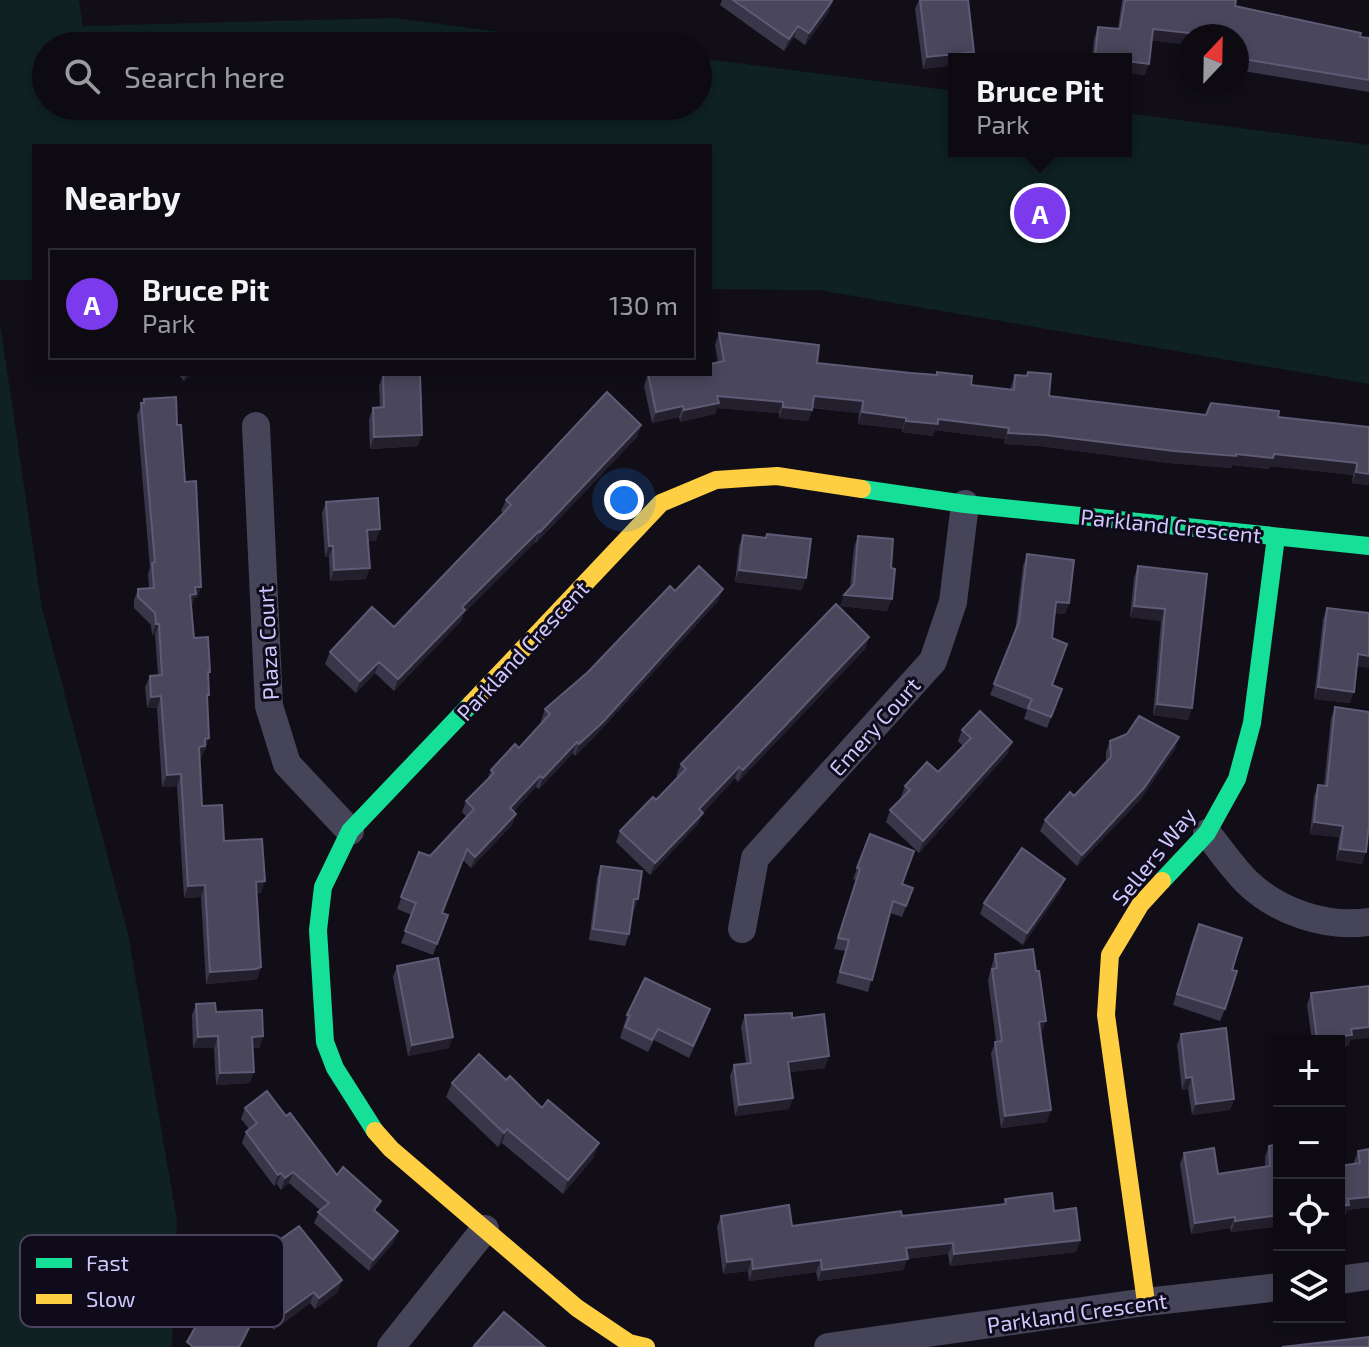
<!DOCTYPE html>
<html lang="en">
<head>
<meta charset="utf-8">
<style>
  body { margin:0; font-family:"Exo 2",sans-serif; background:#16131b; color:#f1f3f6 }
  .controls { position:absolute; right:24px; bottom:24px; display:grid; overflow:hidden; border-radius:0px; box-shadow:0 4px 12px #0003 }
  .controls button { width:72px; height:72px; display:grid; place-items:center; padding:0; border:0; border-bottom:2px solid #2d2b32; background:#0d0a12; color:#f1f3f6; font:40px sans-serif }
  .compass { position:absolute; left:1177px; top:24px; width:72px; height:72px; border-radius:50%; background:#0d0a12; box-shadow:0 4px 12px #0003; rotate:22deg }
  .you { position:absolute; left:624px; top:500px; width:28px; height:28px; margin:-20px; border:6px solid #fff; border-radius:50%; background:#1a73e8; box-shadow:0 0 0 12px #1a73e833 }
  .badge { display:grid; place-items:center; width:52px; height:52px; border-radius:50%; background:#7c3aed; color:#fff; font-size:26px; font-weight:700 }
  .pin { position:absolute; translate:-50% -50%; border:4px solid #fff; box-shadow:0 2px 8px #0006 }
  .popup { position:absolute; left:948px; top:53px; width:184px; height:104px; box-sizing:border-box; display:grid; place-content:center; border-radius:0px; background:#0d0a12; filter:drop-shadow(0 2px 6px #0005); font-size:26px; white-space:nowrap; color:#9a9a9f }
  .popup b { font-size:30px; color:#f1f3f6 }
  .popup::after { content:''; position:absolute; left:50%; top:100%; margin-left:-16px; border:16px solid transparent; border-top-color:#0d0a12 }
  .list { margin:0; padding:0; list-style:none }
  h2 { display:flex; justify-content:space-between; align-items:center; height:104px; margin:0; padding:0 32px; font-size:34px }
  h2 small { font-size:26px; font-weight:400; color:#9a9a9f }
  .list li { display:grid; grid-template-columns:52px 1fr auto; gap:24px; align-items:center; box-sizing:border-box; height:112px; margin:0 16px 16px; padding:0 16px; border:2px solid #2d2b32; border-radius:0px }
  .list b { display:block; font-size:30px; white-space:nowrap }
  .list p { margin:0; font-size:26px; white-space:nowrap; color:#9a9a9f }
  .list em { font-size:26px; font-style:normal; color:#9a9a9f }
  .icon { flex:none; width:44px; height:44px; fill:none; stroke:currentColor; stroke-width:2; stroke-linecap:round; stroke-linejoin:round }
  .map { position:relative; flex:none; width:1369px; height:1347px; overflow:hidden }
  .search { position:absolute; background:#0d0a12; box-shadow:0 4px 12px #0003; left:32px; top:32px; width:680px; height:88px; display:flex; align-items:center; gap:20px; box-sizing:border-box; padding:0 28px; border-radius:44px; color:#9a9a9f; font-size:30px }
  .panel { position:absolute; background:#0d0a12; box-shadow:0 4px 12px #0003; left:32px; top:144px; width:680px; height:232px; border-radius:0px }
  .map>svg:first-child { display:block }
  .park { fill:#0f2122 }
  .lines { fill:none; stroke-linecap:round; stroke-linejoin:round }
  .street { stroke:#464458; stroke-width:28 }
  .fast { stroke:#16e098; stroke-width:18 }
  .slow { stroke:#ffcf43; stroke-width:18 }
  .wall { fill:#3a3649 }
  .shaded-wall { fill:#231f2d }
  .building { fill:#4a465c; stroke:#5f5a75; stroke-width:2 }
  .labels { text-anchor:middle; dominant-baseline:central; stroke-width:6; stroke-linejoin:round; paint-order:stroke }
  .street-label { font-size:22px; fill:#d0c7fd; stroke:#0f0b1b }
  .key { fill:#0f0b1b; stroke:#49435f; stroke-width:2 }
  .key-label { font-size:22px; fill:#d0c7fd }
</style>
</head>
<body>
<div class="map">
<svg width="1369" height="1347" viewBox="0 0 1369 1347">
  <rect width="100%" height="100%" fill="#110e18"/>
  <path class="park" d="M0,0H79L83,26L394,18L608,46H46V106H698V58L954,91V151H1126V113L1369,145V384L818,290L710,289V146H34V280H0Z
    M0,323L42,608L128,934L177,1221L172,1347H0Z"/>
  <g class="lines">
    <path class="street" d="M256,426L269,706L287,764L350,831
      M1207,833C1220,849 1232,867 1247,882C1278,912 1326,928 1369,922
      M742,929L755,858L933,661L953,602L965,504
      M1339,1280L1369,1276
      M391,1347L485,1229
      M828,1347L1146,1302L1279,1287"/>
    <path class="fast" d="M862,489L965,504L1369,546
      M1162,881L1207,833L1237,779L1252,723L1276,537
      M375,1131L335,1068L325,1042L318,930L323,887L350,831L471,704"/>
    <path class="slow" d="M471,704L661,503L716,480L777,476L862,489
      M375,1131L391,1149L577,1308L629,1343L646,1347
      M1146,1302L1106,1015L1110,955L1140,905L1162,881"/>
  </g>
  <path class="wall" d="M722,0H830L832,1L828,13L805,45L794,37L784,51L720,5Z
    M919,0H968L974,52L971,59H954V65L923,69L915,9Z
    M1122,0H1236L1235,6L1360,37L1369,38V92L1237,70V36L1189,45L1152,40L1145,75L1126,73V59H1092L1094,39L1098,27L1118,29Z
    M719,333L817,363L911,373L936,375L937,372L971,385L1010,389L1015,375L1026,376L1028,372L1049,396L1206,415L1278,417L1369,427V485L1352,483L1353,475L1271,466L1269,469L1232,465V468L1169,463L1040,446L1004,444L1005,439L935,430L933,436L902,432V429L858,424L859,413L813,408L808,421L779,418V413L717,408L715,414L680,422L679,417L652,423L644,386L648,374H710L718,362L715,345Z
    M178,374H192L184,381Z
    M383,374L418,446L370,449L369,419L373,408L380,407L379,386Z
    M144,399L177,425L185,482L201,587L197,598H194L192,606L194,638L208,678L207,700L209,738L205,750H204L201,758H199L202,806L224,841L261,893H256L261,967L257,979L252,980L206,984L201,897L184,898L177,786L162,787L157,708H147L145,687L150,676L158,675L155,635H152L151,625L134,608V600L138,589L149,588L148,574L150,568L137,415Z
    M641,425L637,437L536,543L535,542L464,613L461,621L394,691L375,673L356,693L325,664L330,652L394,627L504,513L501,511L506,500Z
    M326,502L376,541H368L366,579L330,581L329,557H325L322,513Z
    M767,534L802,590L735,582L739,546L743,535L766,537Z
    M858,536L887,611L840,606L850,588L854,547Z
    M1027,554L1069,603L1065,614L1055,613L1052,638V685L1062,689L1047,728L1024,719L1027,710L990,695L1015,632L1023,566Z
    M1138,566L1207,574L1188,720L1153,715L1161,621L1130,617L1134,578Z
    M675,591L718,601L598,733L575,756L573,753L539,789L536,787L514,811L516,814L512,825L471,868L463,860L442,913L448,915L433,955L401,943L412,915L397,909L419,852L430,856L467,817L462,812L466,801L487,780L491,770L519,748L542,722L541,721L545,709L588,672Z
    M1327,608L1369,613V668L1357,666L1350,703L1314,699L1323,619Z
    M869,637L865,649L738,782L735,778L703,813L698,824L650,875L616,842L620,831L656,800L678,777L676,776L681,764Z
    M1335,707L1362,864L1336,860L1339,837L1310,834L1314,796L1318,785L1324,786L1331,718Z
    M962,730L1008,753L919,853L886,822L890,810L902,798L901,797L905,786L938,772L963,746L958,741Z
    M1179,737L1175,749L1140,800L1077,866L1040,831L1045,820L1074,796L1106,761V752L1110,741Z
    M870,834L902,884L913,888L902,917L890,913L868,992L836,983L845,951L834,949L856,880L853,879Z
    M601,866L638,899L634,911H632L629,934L625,946L589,940L597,878Z
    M1061,890L1023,945L980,914L984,903Z
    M1194,935L1232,970L1225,1009L1220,1021L1173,1005Z
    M995,954L1042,1032L1040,1033L1047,1122L1001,1128L991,1053L996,1041L988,980Z
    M397,966L449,1048L408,1056L393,977Z
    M1311,993L1350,1040L1348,1046L1339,1047V1041H1312L1307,1005Z
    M196,1004L263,1036L259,1048H252L250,1083L216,1085L214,1048H193L192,1015Z
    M627,1015L706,1021L689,1058L654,1040L648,1052L620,1038Z
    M745,1015L792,1018L825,1068L790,1072L793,1098L789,1109L735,1116L730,1076L734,1065L746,1063L741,1027Z
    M1181,1034L1234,1099L1230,1110L1192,1115L1188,1089L1182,1090L1177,1045Z
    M506,1080L542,1108L594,1157L563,1194L502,1143L498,1147L446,1097L452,1083Z
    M245,1108L286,1116L337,1175L377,1212L394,1242L369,1271L314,1223L320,1210L289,1183L281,1190L277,1184L274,1186L242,1143L246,1132L249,1129L241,1119Z
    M1279,1144V1226L1231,1232L1230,1228L1191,1234L1180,1164L1184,1153L1218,1174L1265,1167V1157L1269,1146Z
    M1369,1149V1207L1347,1210L1345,1216L1354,1162L1358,1151Z
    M1005,1199L1054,1211L1080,1240L1076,1252L950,1266L948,1254L907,1259L903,1270L818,1281L816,1272L749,1281L748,1271L723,1274L717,1227L721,1216L792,1226L902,1216L1004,1204Z
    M239,1269L338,1292L315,1309L310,1303L274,1330L235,1281Z"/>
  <path class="shaded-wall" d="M832,1L828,13L805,45L809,33Z
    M798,26L794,37L784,51L789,39Z
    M1153,29L1216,36H1189V45L1149,40Z
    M974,52L971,59H954V65L923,69L927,57Z
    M1126,61L1149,64L1145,75L1126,73Z
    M186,374H192L184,381Z
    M717,396L783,402L779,413L717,408L715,414L680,422L684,410Z
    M814,396L863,401L859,413L810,407Z
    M683,406L679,417L652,423L656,412Z
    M783,407L812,410L808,421L779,418Z
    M862,412L906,418L902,429L858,424Z
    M938,419L1009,428L1005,439L935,430L933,436L902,432L906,421Z
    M641,425L637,437L536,543L540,532Z
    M1008,433L1045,435L1236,454H1274L1357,463L1353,475L1271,466L1269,469L1232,465V468L1169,463L1040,446L1004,444Z
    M422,435L418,446L370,449L374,437Z
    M1356,472L1369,474V485L1352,483Z
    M380,529L376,541L363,542L367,530Z
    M539,531L535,542L464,613L461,621L394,691L398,679L462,607Z
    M329,546H333L329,557H325Z
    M370,568L366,579L330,581L334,570Z
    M739,570L806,578L802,590L735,582Z
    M195,587H201L197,598H194L192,606L190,595Z
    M723,589L718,601L598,733L575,756L579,744Z
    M844,595L892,599L887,611L840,606Z
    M1056,602L1069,603L1065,614L1052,613Z
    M1134,606L1165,609L1161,621L1130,617Z
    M156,624H159L155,635H152Z
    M869,637L865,649L738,782L743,770Z
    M1358,654L1369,656V668L1354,666Z
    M379,662L375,673L356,693L360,681Z
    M1318,687L1354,692L1350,703L1314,699Z
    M161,696L157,708H147L151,697Z
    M1157,704L1192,708L1188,720L1153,715Z
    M1179,737L1175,749L1140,800L1077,866L1082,855Z
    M209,738L201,758H195L199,747L205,739Z
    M577,742L573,753L539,789L543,778Z
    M1012,742L1008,753L919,853L923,841Z
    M739,767L735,778L695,821L699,809Z
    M181,774L177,786L162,787L167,775Z
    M540,776L536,787L506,820L510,808Z
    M703,813L698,824L650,875L655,863Z
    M516,814L512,825L471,868L475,857Z
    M1314,822L1343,826L1339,837L1310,834Z
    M1340,849L1366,852L1362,864L1336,860Z
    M1065,879L1061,890L1023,945L1027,933Z
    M265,881L261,893H252L256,882Z
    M205,885L201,897L184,898L188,886Z
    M634,899H638L634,911L630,910Z
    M261,967L257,979L252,980L206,984L210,972Z
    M1046,1021L1042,1032L1035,1033L1039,1022Z
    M1369,1027V1038L1350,1040L1348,1046L1339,1047V1041H1316L1317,1039L1351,1029Z
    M218,1036L214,1048H193L198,1037Z
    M263,1036L259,1048H248L252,1037Z
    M453,1037L449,1048L408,1056L412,1045Z
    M829,1056L825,1068L784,1073L788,1062Z
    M254,1072L250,1083L216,1085L220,1073Z
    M1192,1077L1188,1089L1182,1090L1186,1078Z
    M793,1098L789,1109L735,1116L739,1105Z
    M1234,1099L1230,1110L1192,1115L1196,1104Z
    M1051,1110L1047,1122L1001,1128L1005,1116Z
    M507,1129L502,1143L498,1147L504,1133Z
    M599,1143L594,1157L563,1194L568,1180Z
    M293,1172L289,1183L281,1190L285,1178Z
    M281,1173L277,1184L274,1186L278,1175Z
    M1369,1197V1207L1347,1210L1345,1216L1339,1217V1206L1348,1199Z
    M1279,1215V1226L1231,1232L1235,1221Z
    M1235,1217L1230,1228L1191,1234L1195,1223Z
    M398,1231L394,1242L369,1271L373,1260Z
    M1080,1240L1076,1252L950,1266L954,1254Z
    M953,1243L948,1254L907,1259L903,1270L818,1281L822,1270L906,1248Z
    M752,1259L748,1271L723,1274L727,1262Z
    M821,1260L816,1272L749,1281L753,1269Z
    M342,1280L338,1292L315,1309L319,1298Z
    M314,1292L310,1303L274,1330L278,1318Z
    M251,1324L247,1336L241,1347H239Z"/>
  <path class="building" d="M733,0H830L832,1L809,33L798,26L789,39Z
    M920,0H968L974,52L927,57Z
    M1125,0H1236L1235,6L1361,33L1360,37L1369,38V80L1237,58V36H1216L1153,29L1149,64L1126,61V59L1095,58L1098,27L1120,29Z
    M719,333L819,345L817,363L911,373L937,375V372L972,376L971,385L1014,390L1015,375L1027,376L1028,372L1051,374L1049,396L1206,415L1211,403L1279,411L1278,417L1369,427V474L1356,472L1357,463L1274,454L1273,458L1236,454V456L1174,451L1045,435L1008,433L1009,428L938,419V424L906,421V418L862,412L863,401L814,396L812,410L783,407V402L717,396L719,403L684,410L683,406L656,412L648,374H710V364L724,361Z
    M383,374H420L422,435L374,437L373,408L384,407Z
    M607,392L641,425L540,532L539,531L462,607L465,610L398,679L379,662L360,681L330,652L372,607L394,627L511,505L506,500Z
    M176,397L177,425H181L185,482L196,481L201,587H195L196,594L190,595L194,638L208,637L210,672H208L209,695H207L209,738L205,739V746L199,747L202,806L222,805L224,841L262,839L265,881L256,882L261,967L256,969L210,972L205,885L188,886L181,774L167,775L161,696L151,697L150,676L162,675L159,624H156L155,613L138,597V589L154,588L152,563L155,562L141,403H144V399Z
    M378,498L380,529L367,530L370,568L334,570L333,546H329L326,502Z
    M767,534L811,539L806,578L739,570L743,535L766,538Z
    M858,536L893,539L891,568L895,569L892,599L844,595L854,584Z
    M1027,554L1074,560L1069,603L1056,602L1052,638L1067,644L1052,685L1062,689L1051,717L1028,708L1032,699L994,684L1019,622Z
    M699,566L723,589L603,722L579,744L577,742L543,778L540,776L510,808L516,814L475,857L467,849L442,913L448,915L437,944L405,931L416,903L401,897L419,852L430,856L474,809L466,801L494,773L491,770L515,744L519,748L550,714L545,709L588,672L670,586L675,591Z
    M1138,566L1207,574L1192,708L1157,704L1165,609L1134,606Z
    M836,604L869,637L743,770L739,767L699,809L703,813L655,863L620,831L653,797L656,800L686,769L681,764Z
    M1327,608L1369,613V656L1358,654L1354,692L1318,687Z
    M1335,707L1369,712V824L1366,852L1340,849L1343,826L1314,822L1318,785L1327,786Z
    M980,711L1012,742L923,841L890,810L910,790L905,786L927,762L938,772L971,738L962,730Z
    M1139,716L1179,737L1144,788L1082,855L1045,820L1070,792L1074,796L1111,757L1110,741L1127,734Z
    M870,834L914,851L902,884L913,888L906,906L893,901L872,980L840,972L849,940L838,938L860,869L857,868Z
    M1022,848L1065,879L1027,933L984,903Z
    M601,866L642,871L638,899H634L629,934L593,929Z
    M1199,924L1242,938L1232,970L1237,971L1225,1009L1177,994Z
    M1033,949L1036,971H1039L1046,1021L1039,1022L1051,1110L1005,1116L995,1042L1002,1041L992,969L997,968L995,954Z
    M438,958L453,1037L412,1045L397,966Z
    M645,978L710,1009L693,1046L658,1029L652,1040L625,1027L630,1016L627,1015Z
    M1369,986V1027L1351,1029L1352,1035L1317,1039L1311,993Z
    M215,1003L216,1012L262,1010L263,1036L252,1037L254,1072L220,1073L218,1036L198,1037L196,1004Z
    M792,1013V1018L824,1014L829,1056L788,1062L793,1098L739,1105L734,1065L751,1063L745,1015Z
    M1226,1028L1234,1099L1196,1104L1192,1077L1186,1078L1181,1034Z
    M479,1054L506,1080L510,1076L542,1108L548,1100L599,1143L568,1180L507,1129L504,1133L452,1083Z
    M267,1091L286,1116L290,1113L337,1175L343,1167L381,1201L374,1210L398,1231L373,1260L318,1212L329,1203L293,1172L285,1178L281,1173L278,1175L246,1132L257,1123L245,1108Z
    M1279,1144V1215L1235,1221V1217L1195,1223L1184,1153L1214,1148L1218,1174L1270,1166L1269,1146Z
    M1369,1149V1197L1348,1199L1349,1205L1339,1206V1166L1360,1163L1358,1151Z
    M1052,1193L1054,1211L1076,1208L1080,1240L954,1254L953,1243L906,1248L908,1259L822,1270L821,1260L753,1269L752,1259L727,1262L721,1216L789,1205L792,1226L901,1211L902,1216L1006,1204L1005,1199Z
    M299,1226L342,1280L319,1298L314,1292L278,1318L239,1269Z
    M210,1301L251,1324L239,1347H192L191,1345L187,1342Z
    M504,1312L545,1347H476L474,1346Z
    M1369,1337V1347H1282Z"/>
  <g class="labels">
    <g class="street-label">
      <text transform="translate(1171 525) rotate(6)">Parkland Crescent</text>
      <text transform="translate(267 643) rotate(-93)">Plaza Court</text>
      <text transform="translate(522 650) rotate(-47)">Parkland Crescent</text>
      <text transform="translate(874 726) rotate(-48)">Emery Court</text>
      <text transform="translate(1153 856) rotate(-51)">Sellers Way</text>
      <text transform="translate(1077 1312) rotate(-8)">Parkland Crescent</text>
    </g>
  </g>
  <rect x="20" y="1235" width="264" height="92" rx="12" class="key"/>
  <rect x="36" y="1258" width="36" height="10" fill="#16e098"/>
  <rect x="36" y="1294" width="36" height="10" fill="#ffcf43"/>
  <g class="key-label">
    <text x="86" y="1271">Fast</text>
    <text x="86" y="1307">Slow</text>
  </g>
</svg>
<div class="controls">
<button>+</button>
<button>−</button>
<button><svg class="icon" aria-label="locate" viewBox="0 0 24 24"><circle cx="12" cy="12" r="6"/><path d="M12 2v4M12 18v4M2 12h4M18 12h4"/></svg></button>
<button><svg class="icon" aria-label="layers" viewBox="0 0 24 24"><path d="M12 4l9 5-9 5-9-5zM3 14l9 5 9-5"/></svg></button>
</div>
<svg class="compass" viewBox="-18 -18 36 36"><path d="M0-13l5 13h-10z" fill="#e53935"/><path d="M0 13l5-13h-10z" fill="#9a9a9f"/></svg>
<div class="you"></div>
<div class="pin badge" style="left:1040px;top:213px">A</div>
<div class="popup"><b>Bruce Pit</b>Park</div>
<div class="search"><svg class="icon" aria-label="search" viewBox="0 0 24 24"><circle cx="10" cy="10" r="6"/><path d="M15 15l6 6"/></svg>Search here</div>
<section class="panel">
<h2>Nearby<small></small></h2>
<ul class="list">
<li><span class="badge">A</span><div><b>Bruce Pit</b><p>Park</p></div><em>130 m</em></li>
</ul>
</section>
</div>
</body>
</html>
